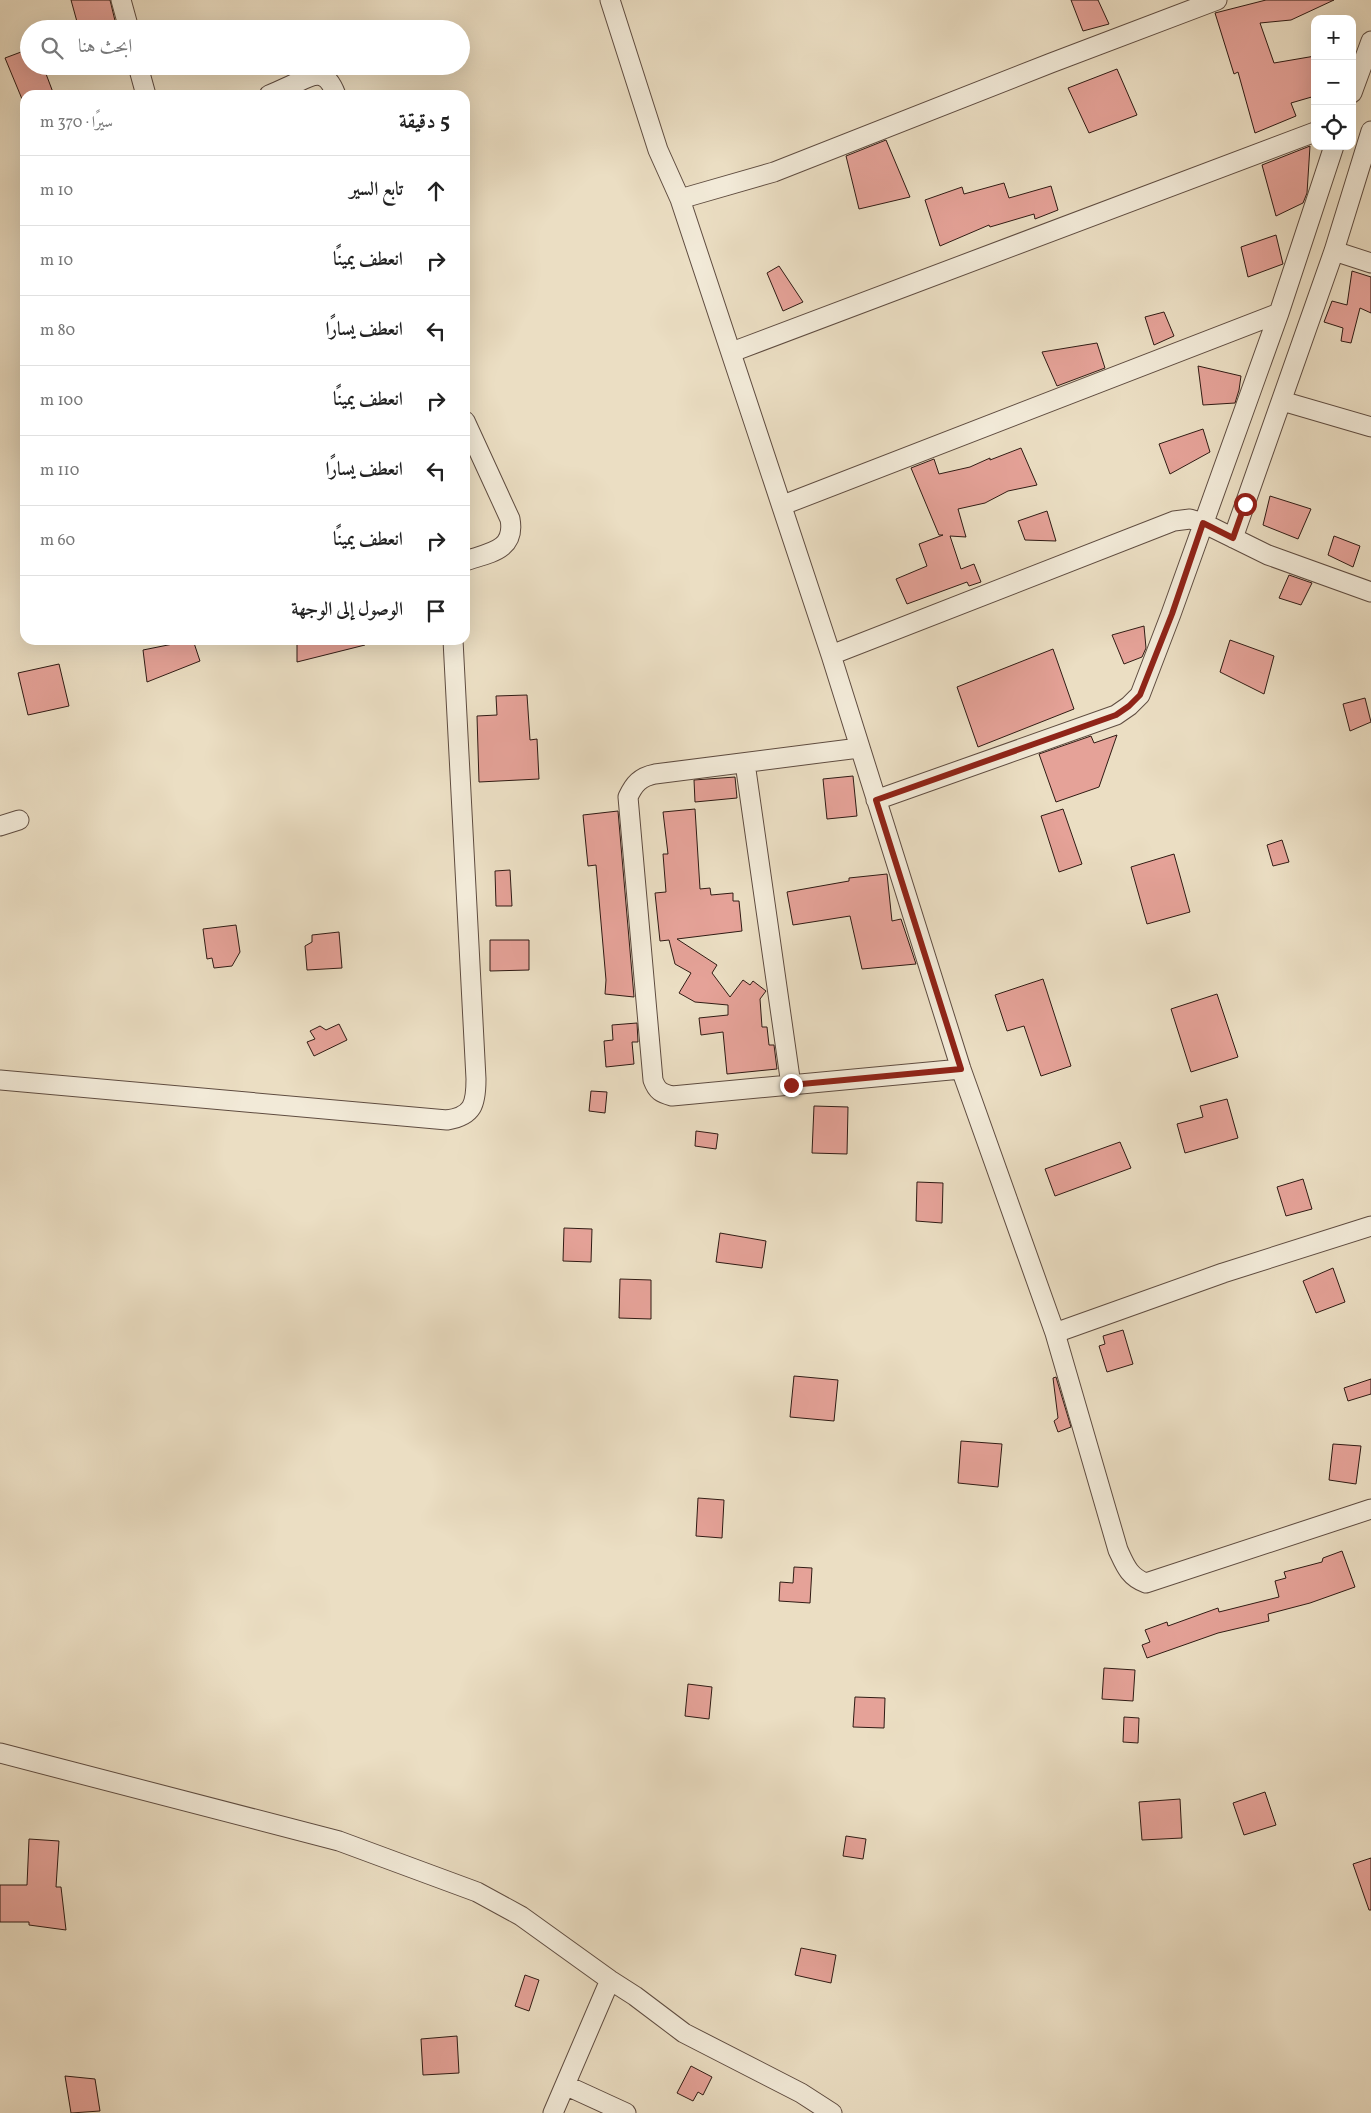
<!DOCTYPE html>
<html lang="ar">
<head>
<meta charset="utf-8">
<style>
  body { margin:0; font-family:Vollkorn,Amiri,serif; background:#f2f2f2; color:#222; direction:rtl }
  .controls { position:absolute; right:15px; top:15px; display:grid; overflow:hidden; border-radius:10px; box-shadow:0 5px 20px #0002 }
  .controls button { width:45px; height:45px; display:grid; place-items:center; padding:0; border:0; border-bottom:1px solid #e0e0e0; background:#fff; color:#222; font:25px sans-serif }
  .stop { position:absolute; width:15px; height:15px; margin:-11px; border:4px solid #8f2418; border-radius:50%; background:#fff }
  .stop.end { background:#8f2418; border-color:#fff; box-shadow:0 1px 5px #0008 }
  .list { margin:0; padding:0; list-style:none }
  h2 { display:flex; justify-content:space-between; align-items:center; height:65px; margin:0; padding:0 20px; font-size:21px }
  h2 small { font-size:16px; font-weight:400; color:#767676 }
  .list li { display:grid; grid-template-columns:32px 1fr auto; gap:15px; align-items:center; box-sizing:border-box; height:70px; padding:0 20px; border-top:1px solid #e0e0e0 }
  .list b { display:block; font-size:19px; white-space:nowrap }
  .list em { font-size:16px; font-style:normal; color:#767676 }
  .icon { flex:none; width:28px; height:28px; fill:none; stroke:currentColor; stroke-width:2; stroke-linecap:round; stroke-linejoin:round }
  .map { position:relative; flex:none; width:1371px; height:2113px; overflow:hidden; direction:ltr }
  .search { position:absolute; background:#fff; box-shadow:0 5px 20px #0002; left:20px; top:20px; width:450px; height:55px; display:flex; align-items:center; gap:12px; box-sizing:border-box; padding:0 18px; border-radius:28px; color:#767676; font-size:19px }
  .panel { position:absolute; background:#fff; box-shadow:0 5px 20px #0002; left:20px; top:90px; width:450px; height:555px; border-radius:15px; direction:rtl }
  .map>svg:first-child { display:block }
  .building { fill:#e5a298; stroke:#301b14 }
  .lines { fill:none; stroke-linecap:round; stroke-linejoin:round }
  .minor-casing { stroke:#5f4c40; stroke-width:21 }
  .minor { stroke:#f2ead8; stroke-width:19 }
  .route { stroke:#8f2418; stroke-width:6 }
</style>
</head>
<body>
<div class="map">
<svg width="1371" height="2113" viewBox="0 0 1371 2113">
  <rect width="100%" height="100%" fill="#ebdec3"/>
  <filter id="stains"><feTurbulence type="fractalNoise" baseFrequency=".004" numOctaves="4"/><feColorMatrix values="0 0 0 0 .2 0 0 0 0 .09 0 0 0 0 .02 0 0 0 .5 -.17"/></filter>
  <radialGradient id="worn" r=".72"><stop offset=".6" stop-color="#630" stop-opacity="0"/><stop offset="1" stop-color="#630" stop-opacity=".3"/></radialGradient>
  <path class="building" d="M71,0H110L117,29H79Z
    M1071,0H1098L1109,24L1083,31Z
    M1266,0H1334L1291,20L1260,23L1274,63L1315,56V96L1291,103L1296,116L1255,133L1238,72L1234,74L1215,13Z
    M29,49V66H43L54,95H25V98L22,99L5,58Z
    M1117,69L1137,115L1089,133L1068,88Z
    M886,140L910,197L859,209L846,156Z
    M1310,146L1307,193L1303,203L1276,216L1262,165Z
    M1004,183L1009,198L1051,186L1058,210L1035,219L1034,214L990,227L989,225L940,246L925,200L962,187L964,194Z
    M1276,235L1283,264L1248,277L1241,247Z
    M779,266L803,302L783,311L767,273Z
    M1352,271L1371,277V313L1360,308L1351,343L1341,341L1343,328L1324,322L1332,301L1347,305Z
    M1164,312L1174,336L1154,345L1145,317Z
    M1097,343L1105,368L1057,386L1042,352Z
    M1198,366L1241,376L1239,390L1235,403L1203,405Z
    M1203,429L1210,452L1170,474L1159,444Z
    M1021,448L1037,485L1008,491L985,503L958,509L966,537L950,536L961,569L974,564L981,582L969,586L967,582L907,604L896,579L927,566L919,544L943,535H939L911,468L934,459L939,474L970,467L990,458V460Z
    M1270,496L1311,509L1298,539L1263,525Z
    M1047,511L1056,541L1025,540L1018,521Z
    M1334,536L1360,546L1353,567L1328,555Z
    M1289,575L1312,583L1301,605L1279,598Z
    M1144,626L1146,648L1142,657L1124,664L1112,635Z
    M193,640L200,661L147,682L143,650Z
    M297,640H365V645L297,662Z
    M1230,640L1274,656L1264,694L1220,672Z
    M1053,649L1074,709L978,747L957,687Z
    M59,664L69,706L28,715L18,673Z
    M527,695L530,740L537,739L539,779L479,782L477,716L497,715L496,696Z
    M1365,698L1371,722L1350,731L1343,704Z
    M1117,735L1099,787L1056,802L1039,754L1091,736L1094,743Z
    M853,776L857,816L827,819L823,779Z
    M735,777L737,798L695,802L694,780Z
    M695,809L700,889L710,888L711,895L733,893V901H739L742,931L677,939L717,965L712,973L730,997L743,980L750,985L753,981L766,991L760,999L762,1027H767L769,1045H774L777,1069L727,1074L723,1032L701,1035L699,1018L728,1015V1005L695,1002L679,993L691,973L675,964L669,940L660,941L655,893L666,892L663,854H668L663,812Z
    M1063,809L1082,864L1059,872L1041,816Z
    M618,811L634,997L605,994L606,980L596,865L588,866L583,815Z
    M1282,840L1289,862L1273,866L1267,845Z
    M1174,854L1190,912L1147,924L1131,867Z
    M510,870L512,906H496L495,871Z
    M887,874L892,921L901,919L916,964L862,969L850,916L793,925L787,892L849,881V878Z
    M236,925L240,952L232,966L214,968L212,958L207,959L203,929Z
    M339,932L342,968L307,970L305,946L312,942V935Z
    M490,940H529V970L490,971Z
    M1043,979L1071,1066L1041,1076L1024,1026L1007,1031L995,995Z
    M1217,994L1238,1057L1191,1072L1171,1009Z
    M637,1023L638,1042H632L634,1064L606,1067L604,1041L613,1040L612,1025Z
    M339,1024L347,1040L314,1056L307,1042L315,1039L310,1031L320,1026L326,1030Z
    M591,1091L607,1092L605,1113L589,1111Z
    M1227,1099L1238,1138L1185,1153L1177,1124L1203,1117L1200,1106Z
    M814,1106L848,1107L847,1154L812,1153Z
    M696,1131L718,1134L716,1149L695,1146Z
    M1120,1142L1131,1168L1055,1196L1045,1169Z
    M1303,1179L1312,1209L1286,1216L1277,1187Z
    M917,1182L943,1183L942,1223L916,1221Z
    M564,1228L592,1229L591,1262L563,1261Z
    M720,1233L766,1241L762,1268L716,1262Z
    M1333,1268L1345,1302L1316,1313L1303,1281Z
    M620,1279L651,1280V1319L619,1318Z
    M1123,1330L1133,1364L1107,1372L1099,1346L1105,1344L1103,1336Z
    M794,1376L838,1380L834,1421L790,1417Z
    M1056,1377L1071,1427L1058,1432L1054,1421L1058,1418L1053,1378Z
    M1371,1379V1394L1348,1401L1344,1388Z
    M961,1441L1002,1444L998,1487L958,1483Z
    M1333,1444L1361,1446L1356,1484L1329,1480Z
    M698,1498L724,1500L722,1538L696,1536Z
    M1342,1551L1355,1587L1310,1603L1268,1614L1269,1621L1218,1633L1147,1658L1142,1645L1150,1642L1145,1630L1167,1622L1168,1626L1218,1608L1219,1612L1279,1597L1275,1581L1286,1578L1284,1572L1322,1562L1323,1558Z
    M794,1567L812,1568L810,1603L779,1601L780,1582L793,1583Z
    M1104,1668L1135,1670L1133,1701L1102,1699Z
    M688,1684L712,1687L709,1719L685,1716Z
    M855,1697L885,1698L884,1728L853,1727Z
    M1124,1717L1139,1718L1138,1743L1123,1742Z
    M1265,1792L1276,1825L1244,1835L1233,1803Z
    M1180,1799L1182,1838L1142,1840L1139,1802Z
    M846,1836L866,1839L863,1859L843,1856Z
    M29,1839L59,1841L56,1887H61L66,1930L29,1925V1922H0V1885H27Z
    M1371,1858V1910H1369L1353,1864Z
    M801,1948L836,1955L831,1983L795,1975Z
    M525,1975L539,1980L529,2011L515,2006Z
    M457,2036L459,2073L423,2075L421,2039Z
    M691,2066L712,2077L703,2095L698,2092L693,2101L677,2093Z
    M65,2076L95,2079L100,2111L71,2113Z"/>
  <g class="lines">
    <g class="minor-casing">
      <path id="minor" d="M121,0L129,29
        M610,0L658,150L680,199L831,655L961,1069L1055,1333L1118,1550C1125,1565 1129,1577 1146,1583L1371,1509
        M138,66L146,95
        M1352,93L1371,41
        M269,95C278,91 288,87 298,82C318,72 327,71 336,95
        M680,199L774,172L1051,63L1217,0
        M1334,251L1371,263
        M732,352L1315,132
        M1282,401L1371,427
        M465,421L510,519C516,551 488,553 465,561
        M783,505L1279,313
        M1233,538L1334,251L1371,131
        M831,655L1174,521L1190,519L1203,523L1268,555L1371,592
        M859,748L655,774C640,777 634,784 628,797L653,1080C657,1091 661,1093 672,1096L961,1069
        M745,763L791,1085
        M876,800L1116,715L1129,706L1140,695L1171,614L1279,313L1334,146
        M0,826L19,820
        M0,1080L447,1120C473,1116 476,1104 476,1079L453,640
        M1055,1333L1223,1273L1371,1226
        M0,1753L339,1841L477,1892L521,1916L610,1980L635,1996L684,2033L801,2093L832,2113
        M565,2085L626,2113
        M553,2113L610,1980"/>
    </g>
    <use href="#minor" class="minor"/>
  </g>
  <g class="lines">
    <path class="route" d="M791,1085L961,1069L876,800L1116,715L1129,706L1140,695L1172,614L1203,523L1233,538L1245,504"/>
  </g>
  <rect width="100%" height="100%" filter="url(#stains)"/>
  <rect width="100%" height="100%" fill="url(#worn)"/>
</svg>
<div class="controls">
<button>+</button>
<button>−</button>
<button><svg class="icon" aria-label="locate" viewBox="0 0 24 24"><circle cx="12" cy="12" r="6"/><path d="M12 2v4M12 18v4M2 12h4M18 12h4"/></svg></button>
</div>
<div class="stop" style="left:1245px;top:504px"></div>
<div class="stop end" style="left:791px;top:1085px"></div>
<div class="search"><svg class="icon" aria-label="search" viewBox="0 0 24 24"><circle cx="10" cy="10" r="6"/><path d="M15 15l6 6"/></svg>ابحث هنا</div>
<section class="panel">
<h2>5 دقيقة<small>سيرًا · 370 m</small></h2>
<ul class="list">
<li><svg class="icon" aria-label="ahead" viewBox="0 0 24 24"><path d="M12 20V5M6 11l6-6 6 6"/></svg><div><b>تابع السير</b></div><em>10 m</em></li>
<li><svg class="icon" aria-label="right" viewBox="0 0 24 24"><path d="M7 20v-9h11M14 6l5 5-5 5"/></svg><div><b>انعطف يمينًا</b></div><em>10 m</em></li>
<li><svg class="icon" aria-label="left" viewBox="0 0 24 24"><path d="M17 20v-9H6M10 6l-5 5 5 5"/></svg><div><b>انعطف يسارًا</b></div><em>80 m</em></li>
<li><svg class="icon" aria-label="right" viewBox="0 0 24 24"><path d="M7 20v-9h11M14 6l5 5-5 5"/></svg><div><b>انعطف يمينًا</b></div><em>100 m</em></li>
<li><svg class="icon" aria-label="left" viewBox="0 0 24 24"><path d="M17 20v-9H6M10 6l-5 5 5 5"/></svg><div><b>انعطف يسارًا</b></div><em>110 m</em></li>
<li><svg class="icon" aria-label="right" viewBox="0 0 24 24"><path d="M7 20v-9h11M14 6l5 5-5 5"/></svg><div><b>انعطف يمينًا</b></div><em>60 m</em></li>
<li><svg class="icon" aria-label="arrive" viewBox="0 0 24 24"><path d="M6 21V4h12l-3 4 3 4H6"/></svg><div><b>الوصول إلى الوجهة</b></div></li>
</ul>
</section>
</div>
</body>
</html>
